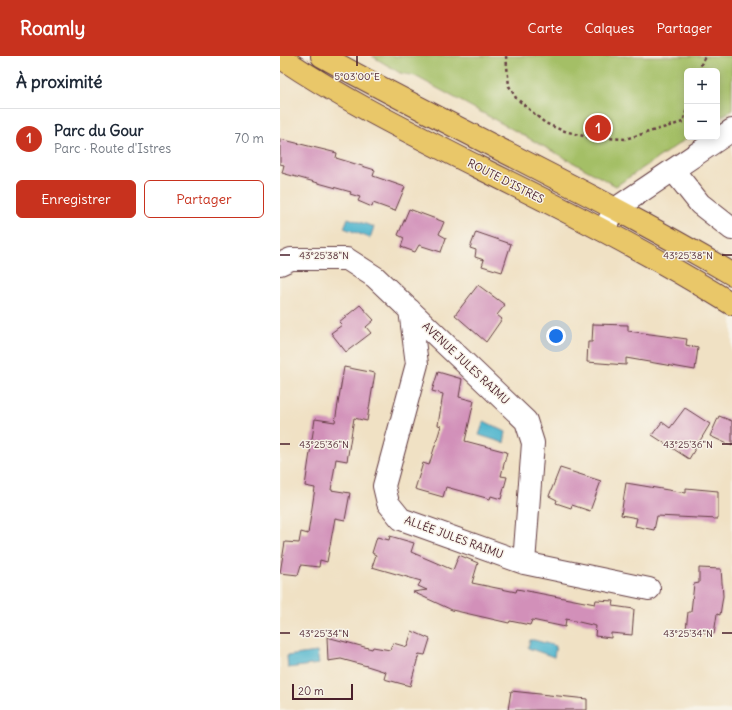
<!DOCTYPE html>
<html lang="fr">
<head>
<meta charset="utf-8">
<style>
  body { margin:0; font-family:Delius,sans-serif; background:#f6f6f7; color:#1f2937 }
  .controls { position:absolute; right:12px; top:12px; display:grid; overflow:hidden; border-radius:6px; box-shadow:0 2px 10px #0003 }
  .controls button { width:36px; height:36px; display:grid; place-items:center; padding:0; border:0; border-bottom:1px solid #e0e1e3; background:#fff; color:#1f2937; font:20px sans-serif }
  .scale { position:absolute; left:12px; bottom:10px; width:61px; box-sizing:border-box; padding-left:4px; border:2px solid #4a1f2b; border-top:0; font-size:11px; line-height:14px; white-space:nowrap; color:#4a1f2b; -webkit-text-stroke:3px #f7f3e8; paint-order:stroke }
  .you { position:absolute; left:276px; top:280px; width:14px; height:14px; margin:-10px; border:3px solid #fff; border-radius:50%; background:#1a73e8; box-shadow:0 0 0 6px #1a73e833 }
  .badge { display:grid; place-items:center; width:26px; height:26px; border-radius:50%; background:#c8321e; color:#fff; font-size:13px; font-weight:700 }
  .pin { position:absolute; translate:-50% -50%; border:2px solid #fff; box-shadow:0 1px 4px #0006 }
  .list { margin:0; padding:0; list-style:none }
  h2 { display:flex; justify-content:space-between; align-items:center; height:52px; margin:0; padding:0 16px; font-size:17px }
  h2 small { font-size:13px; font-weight:400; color:#747a83 }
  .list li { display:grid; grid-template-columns:26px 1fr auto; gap:12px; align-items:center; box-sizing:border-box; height:60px; padding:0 16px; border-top:1px solid #e0e1e3 }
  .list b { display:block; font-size:15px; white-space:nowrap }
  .list p { margin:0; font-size:13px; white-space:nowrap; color:#747a83 }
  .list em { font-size:13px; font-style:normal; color:#747a83 }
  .actions { display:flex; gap:8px; padding:12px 16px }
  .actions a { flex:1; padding:9px 0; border:1px solid #c8321e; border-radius:6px; text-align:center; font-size:14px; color:#c8321e }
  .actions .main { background:#c8321e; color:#fff }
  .map { position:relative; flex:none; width:452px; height:654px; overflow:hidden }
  header { display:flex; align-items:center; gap:24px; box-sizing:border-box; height:56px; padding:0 20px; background:#c8321e; color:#fff }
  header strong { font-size:19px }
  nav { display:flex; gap:22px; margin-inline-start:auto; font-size:14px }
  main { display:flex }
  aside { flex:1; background:#fff }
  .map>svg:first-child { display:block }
  .green { fill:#a4bf66; stroke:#776f48 }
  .water { fill:#4fb5ce; stroke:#4c6a7c }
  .building { fill:#d290b9 }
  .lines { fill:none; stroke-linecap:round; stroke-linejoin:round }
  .minor-casing { stroke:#633c42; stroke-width:24 }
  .major-casing { stroke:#633c42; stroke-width:24 }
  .path { stroke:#633c42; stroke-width:2.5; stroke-dasharray:3 3; stroke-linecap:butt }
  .minor { stroke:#fff; stroke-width:22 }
  .major { stroke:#e9c769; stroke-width:22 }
  .ticks { fill:none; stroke:#4a1f2b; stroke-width:1.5 }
  .labels { text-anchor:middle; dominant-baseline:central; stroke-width:3; stroke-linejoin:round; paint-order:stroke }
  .street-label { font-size:11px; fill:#4a1f2b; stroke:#f7f3e8 }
  .ticks-label { font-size:10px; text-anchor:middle; fill:#4a1f2b; stroke:#f7f3e8; stroke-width:3; stroke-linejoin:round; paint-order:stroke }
</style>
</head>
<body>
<header>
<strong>Roamly</strong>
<nav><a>Carte</a><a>Calques</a><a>Partager</a></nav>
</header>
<main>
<aside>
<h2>À proximité<small></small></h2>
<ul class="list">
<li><span class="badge">1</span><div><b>Parc du Gour</b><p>Parc · Route d'Istres</p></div><em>70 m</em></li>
</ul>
<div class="actions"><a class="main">Enregistrer</a><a>Partager</a></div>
</aside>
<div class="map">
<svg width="452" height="654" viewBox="0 0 452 654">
  <rect width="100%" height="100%" fill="#f7f3e8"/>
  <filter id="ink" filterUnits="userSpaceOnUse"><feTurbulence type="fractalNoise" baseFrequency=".025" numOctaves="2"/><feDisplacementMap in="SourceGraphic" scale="8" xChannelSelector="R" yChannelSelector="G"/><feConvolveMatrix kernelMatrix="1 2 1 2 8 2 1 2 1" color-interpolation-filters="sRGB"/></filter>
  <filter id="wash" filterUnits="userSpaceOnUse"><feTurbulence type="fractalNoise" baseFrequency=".012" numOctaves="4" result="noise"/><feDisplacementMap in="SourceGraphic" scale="16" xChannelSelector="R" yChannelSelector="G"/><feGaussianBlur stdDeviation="0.9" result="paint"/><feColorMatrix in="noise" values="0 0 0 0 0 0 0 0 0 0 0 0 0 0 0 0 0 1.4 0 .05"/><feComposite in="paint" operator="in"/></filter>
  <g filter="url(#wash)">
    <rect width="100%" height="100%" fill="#f0e1c4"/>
    <path class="green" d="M92,0H452V54L437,63V15H407V81H409L336,130L135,20L120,17Z"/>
    <path class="water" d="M68,162L94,171L90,182L64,172Z
      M204,365L226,376L224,387L199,379Z
      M250,584H254L276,590L274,601L248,592Z
      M37,596L39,608L8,612L7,600Z"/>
    <g id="blocks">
      <path class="building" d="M0,83L57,97L56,102L95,114L93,120L125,131L115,155L93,147L92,151L78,145L80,141L70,138L71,136L2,117L4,109L0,108Z
        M129,153L164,166L159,178L166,182L161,196L139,189L135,196L121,191L124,182L118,179Z
        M196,176L231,188L222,216L202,210L204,204L195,201L196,194L190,192Z
        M198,229L225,249L217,259L222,263L206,286L175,259Z
        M80,249L94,264L86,271L91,277L66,296L51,277L62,269L59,266Z
        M313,268L348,269V275L407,283L406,289L418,292L415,314L346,302V309L307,306L308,286H312Z
        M64,311L95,317L87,365L74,362L67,405L56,403L51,434L70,437L65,464L55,462L47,506L40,504L39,511L21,509L18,519L0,517L5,486L19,487L21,476L28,478L35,432L25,430L35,363L55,366Z
        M158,316L182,323L179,341L194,345L185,385L227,396L221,420L227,421L221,443L211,440L210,443L166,431L163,441L135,433L143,407L149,409L161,370L158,369L163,338L152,335Z
        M405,352L430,368L409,403L372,379L382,366L390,372Z
        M439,360L452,365V390L430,380Z
        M280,412L321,425L310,455L292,449L291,452L276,447L277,444L269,440Z
        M346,427L406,437V432L438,435V463L377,460L374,474L355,470L357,462L341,459Z
        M110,480L134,487L131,496L173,514L179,499L198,507L192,527L236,536L237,533L315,548L316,544L334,545L333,550L354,553L352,579L331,577V582L315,580L316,570L286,563L285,571L252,564L250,569L230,565L229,567L172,554L133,536L147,534L138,530L141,525L92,511L96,499L92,497L97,481L109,484Z
        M419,512L441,513L443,540L440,559L437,558L434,578L406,574L408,556H411L414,528L419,527Z
        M132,575L150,583L145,599L139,598L130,630L104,623L106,616L87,610L61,603L48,605L47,581L92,593L93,591L110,594L113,587L127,591Z
        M231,635L307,643V654H228Z"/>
    </g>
  </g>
  <g filter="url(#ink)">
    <use href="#blocks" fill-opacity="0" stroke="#633c42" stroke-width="1"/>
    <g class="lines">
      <g class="minor-casing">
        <path id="minor" d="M393,114L420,148L452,173
          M324,174L335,153L452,74
          M0,208L11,203H67L95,221L246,365L253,387L244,507
          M130,254L137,308L104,430L108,447L121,463L244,507L369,533"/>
      </g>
      <g class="major-casing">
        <path id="major" d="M42,0C177,75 319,139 452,218
          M0,1C62,43 129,76 196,110C283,153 370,197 452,248"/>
      </g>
      <path class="path" d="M226,0L229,30L236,42L265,67L281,74L307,81L345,83L403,66L407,53
        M418,15L425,0"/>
      <use href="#minor" class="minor"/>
      <use href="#major" class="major"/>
    </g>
  </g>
  <path class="ticks" d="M77,0V10M0,199H10M442,199H452M0,388H10M442,388H452M0,577H10M442,577H452"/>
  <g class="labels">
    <g class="street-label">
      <text transform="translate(226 125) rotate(27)">ROUTE D'ISTRES</text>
      <text transform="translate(186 307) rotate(43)">AVENUE JULES RAIMU</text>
      <text transform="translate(174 481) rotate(20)">ALLÉE JULES RAIMU</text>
    </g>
  </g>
  <g class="ticks-label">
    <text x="77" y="24">5°03'00"E</text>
    <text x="44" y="203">43°25'38"N</text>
    <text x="408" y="203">43°25'38"N</text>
    <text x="44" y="392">43°25'36"N</text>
    <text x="408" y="392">43°25'36"N</text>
    <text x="44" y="581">43°25'34"N</text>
    <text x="408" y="581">43°25'34"N</text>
  </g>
</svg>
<div class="controls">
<button>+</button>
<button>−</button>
</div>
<div class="scale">20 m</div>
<div class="you"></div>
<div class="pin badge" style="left:318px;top:72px">1</div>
</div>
</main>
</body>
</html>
